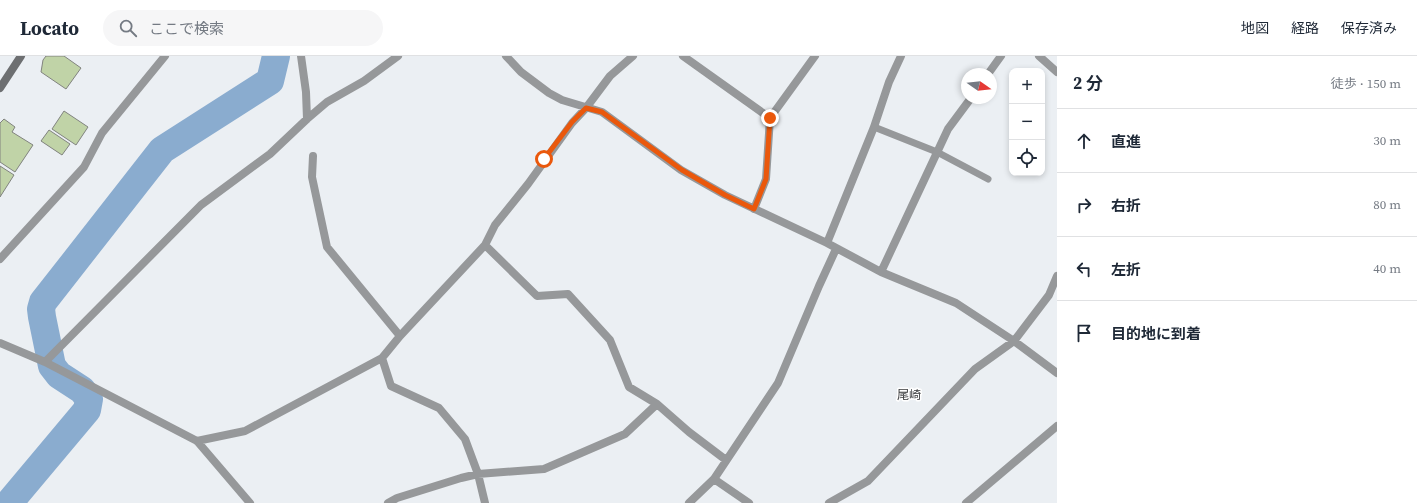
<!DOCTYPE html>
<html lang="ja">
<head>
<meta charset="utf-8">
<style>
  body { margin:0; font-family:"Source Serif 4","Noto Sans JP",serif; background:#f6f6f7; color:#1f2937 }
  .controls { position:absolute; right:12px; top:12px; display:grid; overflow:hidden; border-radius:8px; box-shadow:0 2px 6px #0003 }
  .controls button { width:36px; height:36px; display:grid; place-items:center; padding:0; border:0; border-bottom:1px solid #e0e1e3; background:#fff; color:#1f2937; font:20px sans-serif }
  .compass { position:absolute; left:961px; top:12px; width:36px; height:36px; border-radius:50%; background:#fff; box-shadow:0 2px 6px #0003; rotate:104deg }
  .stop { position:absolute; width:12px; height:12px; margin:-9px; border:3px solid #ea580c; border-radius:50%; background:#fff }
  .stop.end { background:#ea580c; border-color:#fff; box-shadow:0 1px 4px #0008 }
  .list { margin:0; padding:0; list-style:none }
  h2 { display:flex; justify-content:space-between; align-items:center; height:52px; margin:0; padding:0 16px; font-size:17px }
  h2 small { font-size:13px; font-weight:400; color:#747a83 }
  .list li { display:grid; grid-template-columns:26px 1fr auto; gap:12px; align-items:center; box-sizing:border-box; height:64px; padding:0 16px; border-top:1px solid #e0e1e3 }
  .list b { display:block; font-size:15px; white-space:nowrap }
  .list em { font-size:13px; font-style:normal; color:#747a83 }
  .icon { flex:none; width:22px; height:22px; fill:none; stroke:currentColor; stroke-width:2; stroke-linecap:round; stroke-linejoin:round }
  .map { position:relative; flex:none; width:1057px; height:447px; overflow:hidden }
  header { display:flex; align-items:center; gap:24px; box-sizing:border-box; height:56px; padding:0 20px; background:#fff; border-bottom:1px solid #e0e1e3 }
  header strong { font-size:19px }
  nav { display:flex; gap:22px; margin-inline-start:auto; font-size:14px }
  .search { width:280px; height:36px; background:#f6f6f7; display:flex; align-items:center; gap:10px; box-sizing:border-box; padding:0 14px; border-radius:22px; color:#747a83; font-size:15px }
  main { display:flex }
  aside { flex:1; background:#fff }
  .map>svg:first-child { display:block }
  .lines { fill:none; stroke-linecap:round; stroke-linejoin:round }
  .river { stroke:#8aaccf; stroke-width:28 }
  .building { fill:#c0d3a7; stroke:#81837f }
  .lane { stroke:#96989a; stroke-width:7 }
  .street { stroke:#96989a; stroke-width:8 }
  .secondary { stroke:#6d6f71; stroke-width:8 }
  .route { stroke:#ea580c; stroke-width:5 }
  .labels { text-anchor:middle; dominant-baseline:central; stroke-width:3; stroke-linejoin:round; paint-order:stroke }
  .quarter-label { font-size:12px; fill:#37383a; stroke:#fff }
</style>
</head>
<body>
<header>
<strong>Locato</strong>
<div class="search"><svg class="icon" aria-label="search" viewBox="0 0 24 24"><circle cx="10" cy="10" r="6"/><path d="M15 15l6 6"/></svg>ここで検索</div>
<nav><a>地図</a><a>経路</a><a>保存済み</a></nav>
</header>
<main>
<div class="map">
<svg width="1057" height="447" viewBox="0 0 1057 447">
  <rect width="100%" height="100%" fill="#ebeff3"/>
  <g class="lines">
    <path class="river" d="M9,447L87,354L89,343L82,334L59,319L52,310L42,261L41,253L43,246L162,94L270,25L276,0"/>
  </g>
  <path class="building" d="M46,0H64L81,12L66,33L41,16L43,4Z
    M64,55L88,71L76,89L52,73Z
    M4,63L15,71L12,76L33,89L15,116L0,106V67Z
    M49,74L70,88L62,99L41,85Z
    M0,110L14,119L0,141Z"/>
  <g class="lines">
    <path class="lane" d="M874,71L937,96L988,123"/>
    <path class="street" d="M301,0L306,36L307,63
      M506,0L521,16L549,37L562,44L602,56L681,114L725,139L827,187L881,216L956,247L1014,285L1057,317
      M683,0L770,62
      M1039,0L1057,16
      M988,18L1001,0
      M313,100L312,121L327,191L400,280
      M754,153L766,123L770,62L815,0
      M827,187L874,71L889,26L901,0
      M485,189L537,240L568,238L610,284L629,331L657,348L689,376L726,404
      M0,203L84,111L102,77L165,0
      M881,216L948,73L971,42
      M0,287L45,306L197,385L250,447
      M382,302L391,330L439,352L465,383L478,418L485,447
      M45,306L201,149L270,98L307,63L327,46L364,25L398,0
      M197,385L245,375L382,302L400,280L485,189L495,169L528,128L572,67L586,52L610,20L633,0
      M714,423L749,447
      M388,447L397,442L461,422L478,418L544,413L625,378L657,348
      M689,447L714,423L778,327L819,230L836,193
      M829,447L868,425L975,313L1014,285L1049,239L1057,220
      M966,447L1057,370"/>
    <path class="secondary" d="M0,32L21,0"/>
  </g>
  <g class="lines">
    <path class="route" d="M544,103L572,66L586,52L602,56L682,114L725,139L754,153L766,123L770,62"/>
  </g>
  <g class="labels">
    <g class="quarter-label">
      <text x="909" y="339">尾崎</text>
    </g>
  </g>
</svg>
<div class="controls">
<button>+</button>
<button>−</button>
<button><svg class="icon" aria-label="locate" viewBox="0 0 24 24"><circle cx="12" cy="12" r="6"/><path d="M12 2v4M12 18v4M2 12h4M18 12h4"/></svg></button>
</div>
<svg class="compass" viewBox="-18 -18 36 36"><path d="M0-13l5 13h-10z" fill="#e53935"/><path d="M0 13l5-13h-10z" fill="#747a83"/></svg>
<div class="stop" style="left:544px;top:103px"></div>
<div class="stop end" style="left:770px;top:62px"></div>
</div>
<aside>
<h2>2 分<small>徒歩 · 150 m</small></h2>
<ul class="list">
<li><svg class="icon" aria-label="ahead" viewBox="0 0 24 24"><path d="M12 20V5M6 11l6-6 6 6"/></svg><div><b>直進</b></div><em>30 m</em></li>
<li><svg class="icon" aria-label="right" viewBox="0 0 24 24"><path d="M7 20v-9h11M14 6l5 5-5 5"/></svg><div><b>右折</b></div><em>80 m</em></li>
<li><svg class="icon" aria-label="left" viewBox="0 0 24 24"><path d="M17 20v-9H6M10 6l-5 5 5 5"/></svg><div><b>左折</b></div><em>40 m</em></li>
<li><svg class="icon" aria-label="arrive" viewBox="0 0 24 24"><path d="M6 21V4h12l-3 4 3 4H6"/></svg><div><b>目的地に到着</b></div></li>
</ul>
</aside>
</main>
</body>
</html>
